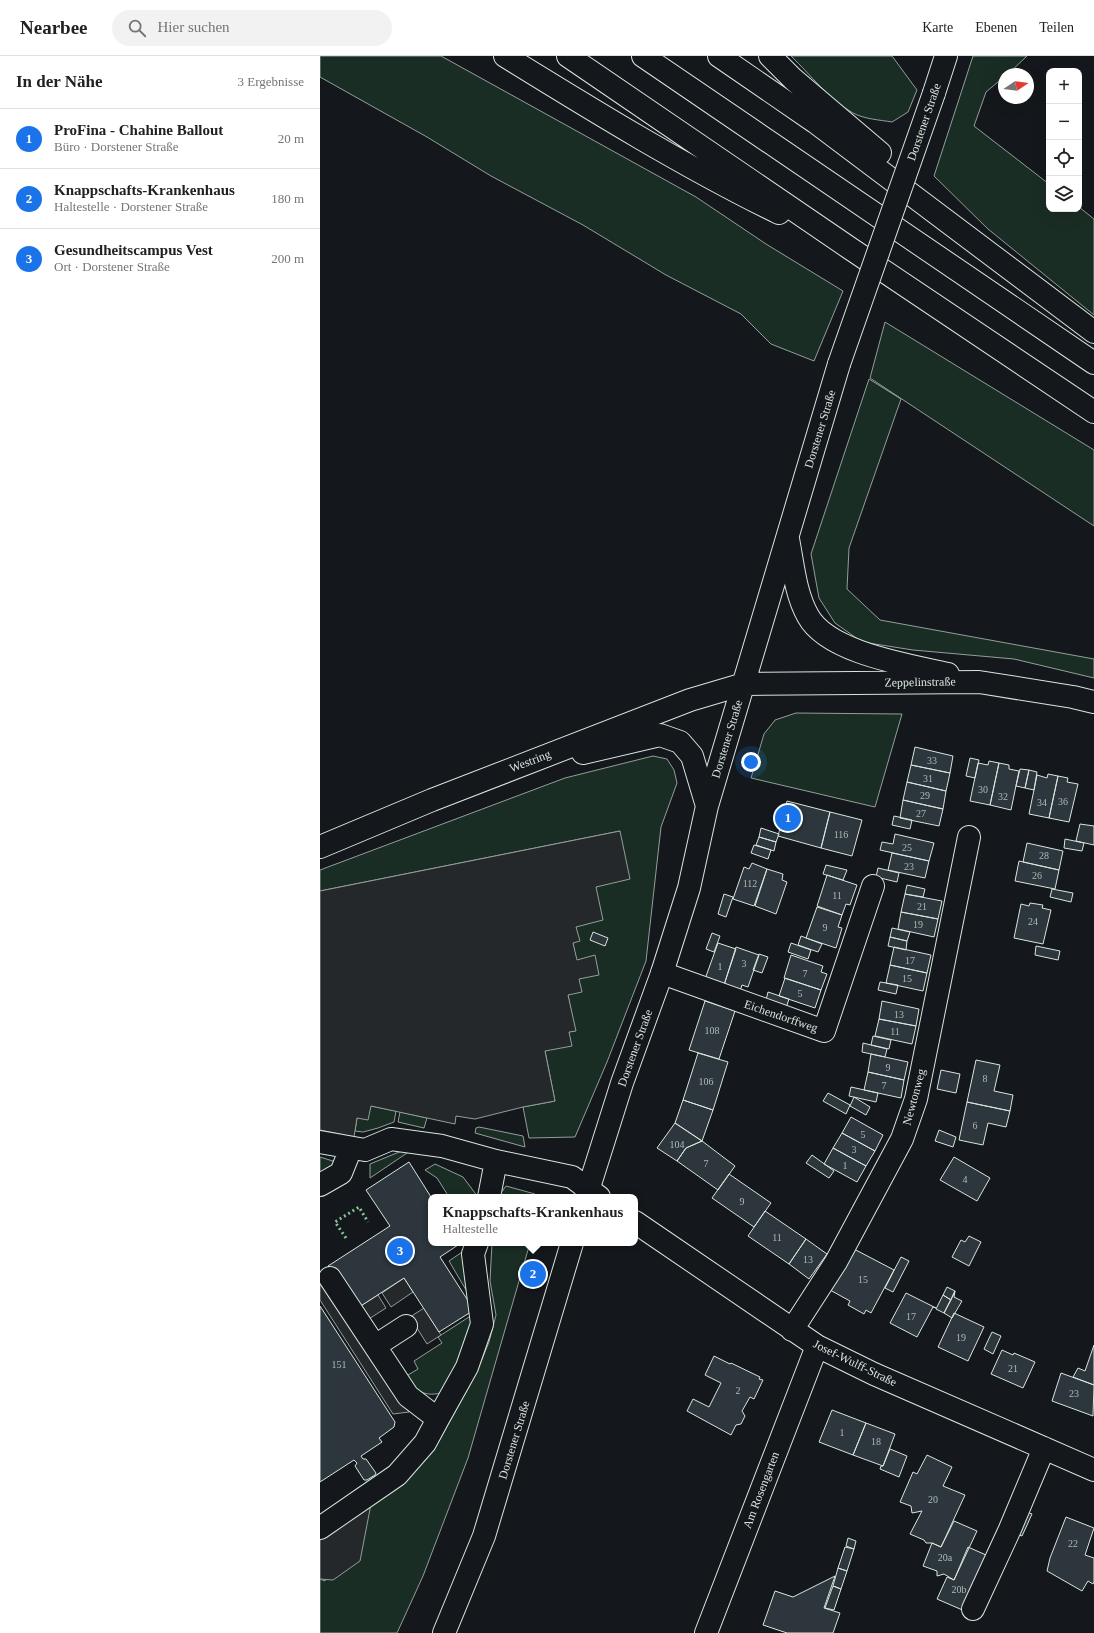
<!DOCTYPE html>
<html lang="de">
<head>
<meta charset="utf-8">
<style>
  body { margin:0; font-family:Georgia,serif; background:#f2f2f2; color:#202124 }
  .controls { position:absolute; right:12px; top:12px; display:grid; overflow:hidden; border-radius:8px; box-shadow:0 4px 16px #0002 }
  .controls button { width:36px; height:36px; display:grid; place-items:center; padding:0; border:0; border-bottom:1px solid #e0e0e0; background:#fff; color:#202124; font:20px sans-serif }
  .compass { position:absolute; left:678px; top:12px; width:36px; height:36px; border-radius:50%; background:#fff; box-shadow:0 4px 16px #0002; rotate:77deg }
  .you { position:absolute; left:431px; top:706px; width:14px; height:14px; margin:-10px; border:3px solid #fff; border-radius:50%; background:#1a73e8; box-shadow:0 0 0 6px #1a73e833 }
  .badge { display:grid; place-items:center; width:26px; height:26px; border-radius:50%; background:#1a73e8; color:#fff; font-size:13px; font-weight:700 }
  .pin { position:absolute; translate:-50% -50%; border:2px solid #fff; box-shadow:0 1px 4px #0006 }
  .popup { position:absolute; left:108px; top:1138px; width:210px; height:52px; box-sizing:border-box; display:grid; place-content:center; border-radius:8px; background:#fff; filter:drop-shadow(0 1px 3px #0005); font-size:13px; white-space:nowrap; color:#757577 }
  .popup b { font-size:15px; color:#202124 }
  .popup::after { content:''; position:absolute; left:50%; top:100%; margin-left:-8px; border:8px solid transparent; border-top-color:#fff }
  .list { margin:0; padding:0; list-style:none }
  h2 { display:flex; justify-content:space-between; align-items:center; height:52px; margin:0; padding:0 16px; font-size:17px }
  h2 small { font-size:13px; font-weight:400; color:#757577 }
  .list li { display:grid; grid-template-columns:26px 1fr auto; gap:12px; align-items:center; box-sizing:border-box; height:60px; padding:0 16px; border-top:1px solid #e0e0e0 }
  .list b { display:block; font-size:15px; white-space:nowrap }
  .list p { margin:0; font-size:13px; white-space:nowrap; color:#757577 }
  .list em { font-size:13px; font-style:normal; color:#757577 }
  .icon { flex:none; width:22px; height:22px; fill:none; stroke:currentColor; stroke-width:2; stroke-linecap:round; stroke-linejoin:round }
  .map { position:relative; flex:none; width:774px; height:1577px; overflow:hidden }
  header { display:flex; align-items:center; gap:24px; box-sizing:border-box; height:56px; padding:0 20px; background:#fff; border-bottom:1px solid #e0e0e0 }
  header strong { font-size:19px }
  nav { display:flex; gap:22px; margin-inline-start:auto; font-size:14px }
  .search { width:280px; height:36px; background:#f2f2f2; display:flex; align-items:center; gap:10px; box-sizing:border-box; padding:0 14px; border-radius:22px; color:#757577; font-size:15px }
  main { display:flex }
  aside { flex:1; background:#fff }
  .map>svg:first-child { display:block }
  .green { fill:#1a2d24; stroke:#939e99 }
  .parking { fill:#24282b; stroke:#939e99 }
  .building { fill:#2c363c; stroke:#d8e6dc }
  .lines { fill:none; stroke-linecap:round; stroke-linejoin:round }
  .minor-casing { stroke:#d8e6dc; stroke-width:24 }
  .major-casing { stroke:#d8e6dc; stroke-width:24 }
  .highway-casing { stroke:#d8e6dc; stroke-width:24 }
  .minor { stroke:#14181c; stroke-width:22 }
  .major { stroke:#14181c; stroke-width:22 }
  .highway { stroke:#14181c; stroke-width:22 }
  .major-bridge-casing { stroke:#d8e6dc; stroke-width:24; stroke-linecap:butt }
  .major-bridge { stroke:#14181c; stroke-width:22 }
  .hedge { stroke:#8ac095; stroke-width:3; stroke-dasharray:2 3; stroke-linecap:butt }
  .labels { text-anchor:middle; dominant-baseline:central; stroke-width:3; stroke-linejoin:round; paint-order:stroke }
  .number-label { font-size:10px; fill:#adbab4 }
  .street-label { font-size:12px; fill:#d8e6dc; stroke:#14181c }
</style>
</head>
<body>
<header>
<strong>Nearbee</strong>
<div class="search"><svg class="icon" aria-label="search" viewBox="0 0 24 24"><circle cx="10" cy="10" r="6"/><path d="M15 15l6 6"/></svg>Hier suchen</div>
<nav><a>Karte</a><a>Ebenen</a><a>Teilen</a></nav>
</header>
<main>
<aside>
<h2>In der Nähe<small>3 Ergebnisse</small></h2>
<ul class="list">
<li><span class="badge">1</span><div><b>ProFina - Chahine Ballout</b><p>Büro · Dorstener Straße</p></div><em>20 m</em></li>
<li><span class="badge">2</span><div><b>Knappschafts-Krankenhaus</b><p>Haltestelle · Dorstener Straße</p></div><em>180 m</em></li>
<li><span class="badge">3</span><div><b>Gesundheitscampus Vest</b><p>Ort · Dorstener Straße</p></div><em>200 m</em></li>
</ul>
</aside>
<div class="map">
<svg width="774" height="1577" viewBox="0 0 774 1577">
  <rect width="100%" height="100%" fill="#14181c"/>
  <path class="green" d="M0,0H121L376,141L446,188L523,235L494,305L451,288L421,258L346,219L263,169L171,120L107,81L0,21Z
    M471,0H572L597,34L588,56L572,66C560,64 544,63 533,57C508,43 491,19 471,0Z
    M653,0H707L688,18H684V21L666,36L654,70L729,128V153H759V151L774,163V259L668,173L614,120Z
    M565,266L774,394V470L550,322Z
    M549,323L581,343L529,492L527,533L560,564L774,603V622L694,603L593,594L542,586L515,567L499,542L491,498Z
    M476,657L582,658L555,751L431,722L444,678L455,664Z
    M333,700L347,703L354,714L357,727L341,771L326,905L287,1006L255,1081L209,1082L203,1051L235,1045L225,995L249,976L255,975L248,939L259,923L253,887L256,871L276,831L300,775L0,835V814L245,722Z
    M51,1050L76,1055L74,1066L58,1072L43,1076L35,1075L37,1062Z
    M80,1056L107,1062L104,1072L78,1066Z
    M159,1071L203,1080L205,1091L155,1077L156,1072Z
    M84,1094L90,1095L50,1122V1108Z
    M0,1101L16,1106L6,1115L0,1119Z
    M115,1108L143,1121L158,1141H129L117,1122L105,1114Z
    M186,1130L215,1138V1141H178Z
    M172,1187H210L148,1402L103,1520L77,1577H0V1523L5,1525L51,1448L96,1410L119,1385L156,1318L169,1286L176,1259L170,1225Z
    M148,1192L154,1245L150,1279L125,1336C103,1342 99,1335 83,1322L98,1313L94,1305L122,1287L118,1281L152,1259L149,1239L129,1205Z"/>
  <path class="parking" d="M300,775L310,823L276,831L283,864L256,871L260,885L253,887L257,904L275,899L279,919L259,923L262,936L248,939L256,975L249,976L252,990L225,995L235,1045L203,1051L155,1063L136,1060L135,1068L51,1050L48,1064L37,1062L34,1081L0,1074V835Z
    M84,1222L93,1236L71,1251L62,1237Z
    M0,1223H4L89,1356L73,1358L0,1244Z
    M58,1239L66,1252L44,1266L36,1253Z
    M104,1252L121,1279L107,1288L90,1261Z
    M51,1448L40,1505L13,1524L0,1523V1485L2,1478Z"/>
  <path class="building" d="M595,691L633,700L630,717L591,709Z
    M650,702L659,704L655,722L646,720Z
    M669,705L679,707L670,749L650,745L658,707L668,709Z
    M679,707L689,709V713L699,715L691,754L670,749Z
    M591,709L630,717L626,735L587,726Z
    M700,713L709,714L705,732L696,730Z
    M709,714L717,716L714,734L705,732Z
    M728,718L738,720L729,762L709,758L717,719L727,722Z
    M738,720L748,722L747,726L758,728L749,766L729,762Z
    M587,726L626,735L623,753L583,744Z
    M583,744L623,753L619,770L580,762Z
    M467,745L510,756L501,792L458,780Z
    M510,756L542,764L532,800L501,792Z
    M574,760L592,764L590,773L572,769Z
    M760,768L774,770V789L756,785Z
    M441,772L459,778L456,786L439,781Z
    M575,778L614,787L609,805L560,794L562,786L573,788Z
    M439,781L456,786L454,795L436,789Z
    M745,783L764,787L762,795L744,792Z
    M707,787L743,795L739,814L703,806Z
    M434,789L451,794L448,803L431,797Z
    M572,797L609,805L605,822L568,814Z
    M699,805L739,814L735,833L695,825Z
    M432,807L447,813L434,850L413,843L424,811L429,813Z
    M506,809L527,814L523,824L503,818Z
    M558,812L579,817L577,826L556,821Z
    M447,813L463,818L462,824L467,826L456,858L435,850Z
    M507,819L537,829L530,849L526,848L522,859L497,850Z
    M587,829L605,833L603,841L585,838Z
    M732,833L753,837L751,846L730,841Z
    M404,838L413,841L406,861L398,858Z
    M585,838L622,845L618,863L581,856Z
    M710,847L723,849L722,852L731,854L723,888L694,882L701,848L709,850Z
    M497,851L522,859L518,871L522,872L516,892L486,882Z
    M581,856L618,863L614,881L578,873Z
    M572,872L590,876L587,885L570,881Z
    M273,876L288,882L285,890L270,884Z
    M392,877L400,880L394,896L386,893Z
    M481,880L502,888L498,896L478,889Z
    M570,881L587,885L586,894L568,890Z
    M398,887L416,893L404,929L385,923Z
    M471,887L491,894L488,903L468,896Z
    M716,890L740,895L738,904L715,899Z
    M416,891L439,899L428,931L422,929L420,935L404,929Z
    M574,891L611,899L607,917L570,909Z
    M439,898L448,901L442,917L433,914Z
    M471,899L503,910L501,916L507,918L501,934L464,922Z
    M570,909L607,917L603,935L566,927Z
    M465,922L501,934L495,952L459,940Z
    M560,926L578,929L576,938L558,934Z
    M448,936L469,943L465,955L445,948Z
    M385,945L415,955L399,1003L369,994Z
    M562,945L599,953L596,970L559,963Z
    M559,963L596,970L592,988L555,980Z
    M553,980L571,984L569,993L551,989Z
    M543,987L567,993L565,1001L542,996Z
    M378,997L408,1006L393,1054L363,1044Z
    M551,998L588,1006L584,1024L548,1016Z
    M656,1004L680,1009L674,1035L693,1039L690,1055L647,1046Z
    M621,1014L640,1018L636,1037L617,1033Z
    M548,1016L584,1024L581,1042L544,1034Z
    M531,1031L558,1037L556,1046L529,1040Z
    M508,1037L530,1049L526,1058L503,1045Z
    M534,1041L550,1051L546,1059L530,1050Z
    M363,1044L393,1054L382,1085L355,1067Z
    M647,1046L690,1055L686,1071L668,1067L663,1089L639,1084Z
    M531,1061L563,1079L555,1095L522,1077Z
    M355,1067L382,1085L366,1092L357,1105L337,1092Z
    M619,1074L636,1081L633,1091L615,1085Z
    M522,1077L555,1095L546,1110L513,1092Z
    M382,1085L415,1110L398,1134L357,1105L366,1092Z
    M513,1092L546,1110L537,1126L504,1108Z
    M492,1099L514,1115L509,1122L486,1107Z
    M634,1101L670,1122L657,1145L620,1124Z
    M89,1106L111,1141V1187H136L138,1189L120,1201L154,1254L119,1276L84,1222L36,1253L8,1210L70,1170L46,1134Z
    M409,1118L451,1147L434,1171L392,1142Z
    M445,1155L486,1183L469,1208L428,1180Z
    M649,1180L661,1186L649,1210L632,1201L641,1184L645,1186Z
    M486,1183L507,1198L489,1223L469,1208Z
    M532,1192L574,1214L551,1257L546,1254L544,1258L528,1249L530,1245L510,1234Z
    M581,1201L589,1205L573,1236L565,1232Z
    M627,1231L635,1235L631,1244L623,1239Z
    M635,1235L634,1241L642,1245L632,1262L624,1257Z
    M586,1237L616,1252L613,1251L597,1281L570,1267Z
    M623,1239L631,1244L624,1257L616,1253Z
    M0,1250L75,1366L74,1371L59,1382L62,1386L41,1400L43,1403H46L56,1417L55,1419L47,1424H44L35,1410L37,1407L34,1404L0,1426Z
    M634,1257L664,1271L648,1305L618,1291Z
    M672,1276L681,1280L673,1298L664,1293Z
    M774,1289V1329L753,1321L758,1312L765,1315Z
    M682,1294L693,1299L694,1297L715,1306L703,1332L671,1318Z
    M394,1300L410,1308L411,1307L440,1321L439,1323L443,1324L434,1343L430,1341L422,1355L425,1360L421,1368L416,1369L411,1379L367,1355L373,1343L389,1351L401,1327L385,1319Z
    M741,1317L774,1329L773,1360L732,1345Z
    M512,1354L546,1367L533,1399L499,1386Z
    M546,1367L575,1378L563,1410L533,1399Z
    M570,1393L587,1400L579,1421L560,1413L561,1410H563Z
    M607,1399L632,1411L623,1430L645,1439L621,1491L612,1487H606L604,1484L590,1478L602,1455L592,1457L591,1450L580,1446L593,1416L597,1418Z
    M702,1454L712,1458L702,1480L692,1476Z
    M746,1461L774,1472L765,1499L774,1502V1526L773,1528L768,1525L762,1535L727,1515L730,1502Z
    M634,1465L657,1475L634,1524L624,1518L617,1520V1515L603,1510L612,1487L621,1491Z
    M528,1482L536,1485L534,1493L526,1490Z
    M525,1491L534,1493L527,1515L518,1512Z
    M648,1491L666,1499L647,1556L617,1543L627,1521L634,1524Z
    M518,1512L527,1515L521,1533L513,1530Z
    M515,1520L504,1552L520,1557L513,1577H467L443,1569L455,1535L473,1541Z
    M513,1530L521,1533L514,1554L505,1552Z"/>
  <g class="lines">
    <g class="minor-casing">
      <path id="minor" d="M342,917L504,975L553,830
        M0,1086L45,1094L71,1083L122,1090L176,1105L252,1121L279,1141
        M0,1129L21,1117L31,1092
        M169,1141L176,1105
        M315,1166L497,1290L554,1318L774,1414
        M10,1222L88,1340L118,1363
        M472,1274L516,1206L582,1083L596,1043L649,781
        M55,1290L86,1270
        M0,1472L77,1419L105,1387L118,1363L147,1311L162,1268L153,1198L157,1187
        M653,1553L690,1473L724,1392
        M386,1577L497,1290"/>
    </g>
    <g class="major-casing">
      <path id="major" d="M614,37L626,0
        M468,483C473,508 475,537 488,560C508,597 589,609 628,618
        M263,697L340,679L360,686L372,700L387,750
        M0,791L112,744L370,644L424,628L659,626L753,641L774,646
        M266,1141L302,1027L342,917L369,832L387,750L519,308
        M124,1577L164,1480L252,1187"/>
    </g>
    <g class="highway-casing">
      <path id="highway" d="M185,0C274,55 365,111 459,157
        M248,0L531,193L774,356
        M323,0L774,307
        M399,0L495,66L774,276
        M450,0L473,23L560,97"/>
    </g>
    <use href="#minor" class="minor"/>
    <use href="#major" class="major"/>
    <use href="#highway" class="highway"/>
    <g class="major-bridge-casing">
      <path id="major-bridge" d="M519,308L614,37"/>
    </g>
    <use href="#major-bridge" class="major-bridge"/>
    <path class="hedge" d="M26,1182L15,1166L39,1151L48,1166"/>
  </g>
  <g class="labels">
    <g class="number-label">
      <text x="612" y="704">33</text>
      <text x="608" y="722">31</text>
      <text x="663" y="733">30</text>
      <text x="605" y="739">29</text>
      <text x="683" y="740">32</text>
      <text x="743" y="745">36</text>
      <text x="722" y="746">34</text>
      <text x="601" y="757">27</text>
      <text x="521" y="778">116</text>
      <text x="587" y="791">25</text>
      <text x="724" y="799">28</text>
      <text x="589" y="810">23</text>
      <text x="717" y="819">26</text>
      <text x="430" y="827">112</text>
      <text x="517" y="839">11</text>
      <text x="602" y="850">21</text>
      <text x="713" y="865">24</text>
      <text x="598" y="868">19</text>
      <text x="505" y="871">9</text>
      <text x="590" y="904">17</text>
      <text x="424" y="907">3</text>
      <text x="400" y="910">1</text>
      <text x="485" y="917">7</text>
      <text x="587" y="922">15</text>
      <text x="480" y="937">5</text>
      <text x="579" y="958">13</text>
      <text x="392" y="974">108</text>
      <text x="575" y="975">11</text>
      <text x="568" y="1011">9</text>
      <text x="665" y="1022">8</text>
      <text x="386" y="1025">106</text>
      <text x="564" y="1029">7</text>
      <text x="655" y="1069">6</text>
      <text x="543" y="1078">5</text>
      <text x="357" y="1088">104</text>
      <text x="534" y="1093">3</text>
      <text x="386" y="1107">7</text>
      <text x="525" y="1109">1</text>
      <text x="645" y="1123">4</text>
      <text x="422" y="1145">9</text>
      <text x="457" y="1181">11</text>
      <text x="488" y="1203">13</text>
      <text x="543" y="1223">15</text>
      <text x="591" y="1260">17</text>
      <text x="641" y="1281">19</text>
      <text x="19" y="1308">151</text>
      <text x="693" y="1312">21</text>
      <text x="418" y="1334">2</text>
      <text x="754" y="1337">23</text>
      <text x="522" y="1376">1</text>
      <text x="556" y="1385">18</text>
      <text x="613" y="1443">20</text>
      <text x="753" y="1487">22</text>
      <text x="625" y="1501">20a</text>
      <text x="639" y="1533">20b</text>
    </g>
    <g class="street-label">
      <text transform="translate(604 66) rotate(-71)">Dorstener Straße</text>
      <text transform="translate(500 373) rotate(-73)">Dorstener Straße</text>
      <text transform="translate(600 626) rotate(-1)">Zeppelinstraße</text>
      <text transform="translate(407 683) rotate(-73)">Dorstener Straße</text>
      <text transform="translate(210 705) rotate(-21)">Westring</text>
      <text transform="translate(461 960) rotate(19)">Eichendorffweg</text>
      <text transform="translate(315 992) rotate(-70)">Dorstener Straße</text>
      <text transform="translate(594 1041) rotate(-75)">Newtonweg</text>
      <text transform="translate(535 1307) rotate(26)">Josef-Wulff-Straße</text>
      <text transform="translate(194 1384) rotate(-73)">Dorstener Straße</text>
      <text transform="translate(441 1434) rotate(-69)">Am Rosengarten</text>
    </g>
  </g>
</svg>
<div class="controls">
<button>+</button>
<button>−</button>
<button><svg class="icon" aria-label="locate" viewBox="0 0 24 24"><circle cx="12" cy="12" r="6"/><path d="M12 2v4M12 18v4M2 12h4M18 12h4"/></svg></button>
<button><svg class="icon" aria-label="layers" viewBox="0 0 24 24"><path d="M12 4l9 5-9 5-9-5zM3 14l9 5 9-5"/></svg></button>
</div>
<svg class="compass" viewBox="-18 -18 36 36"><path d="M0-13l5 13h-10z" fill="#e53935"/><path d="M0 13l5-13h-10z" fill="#757577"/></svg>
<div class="you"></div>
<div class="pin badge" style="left:468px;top:762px">1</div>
<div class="pin badge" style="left:213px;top:1218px">2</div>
<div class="popup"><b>Knappschafts-Krankenhaus</b>Haltestelle</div>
<div class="pin badge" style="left:80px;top:1195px">3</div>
</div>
</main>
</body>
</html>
